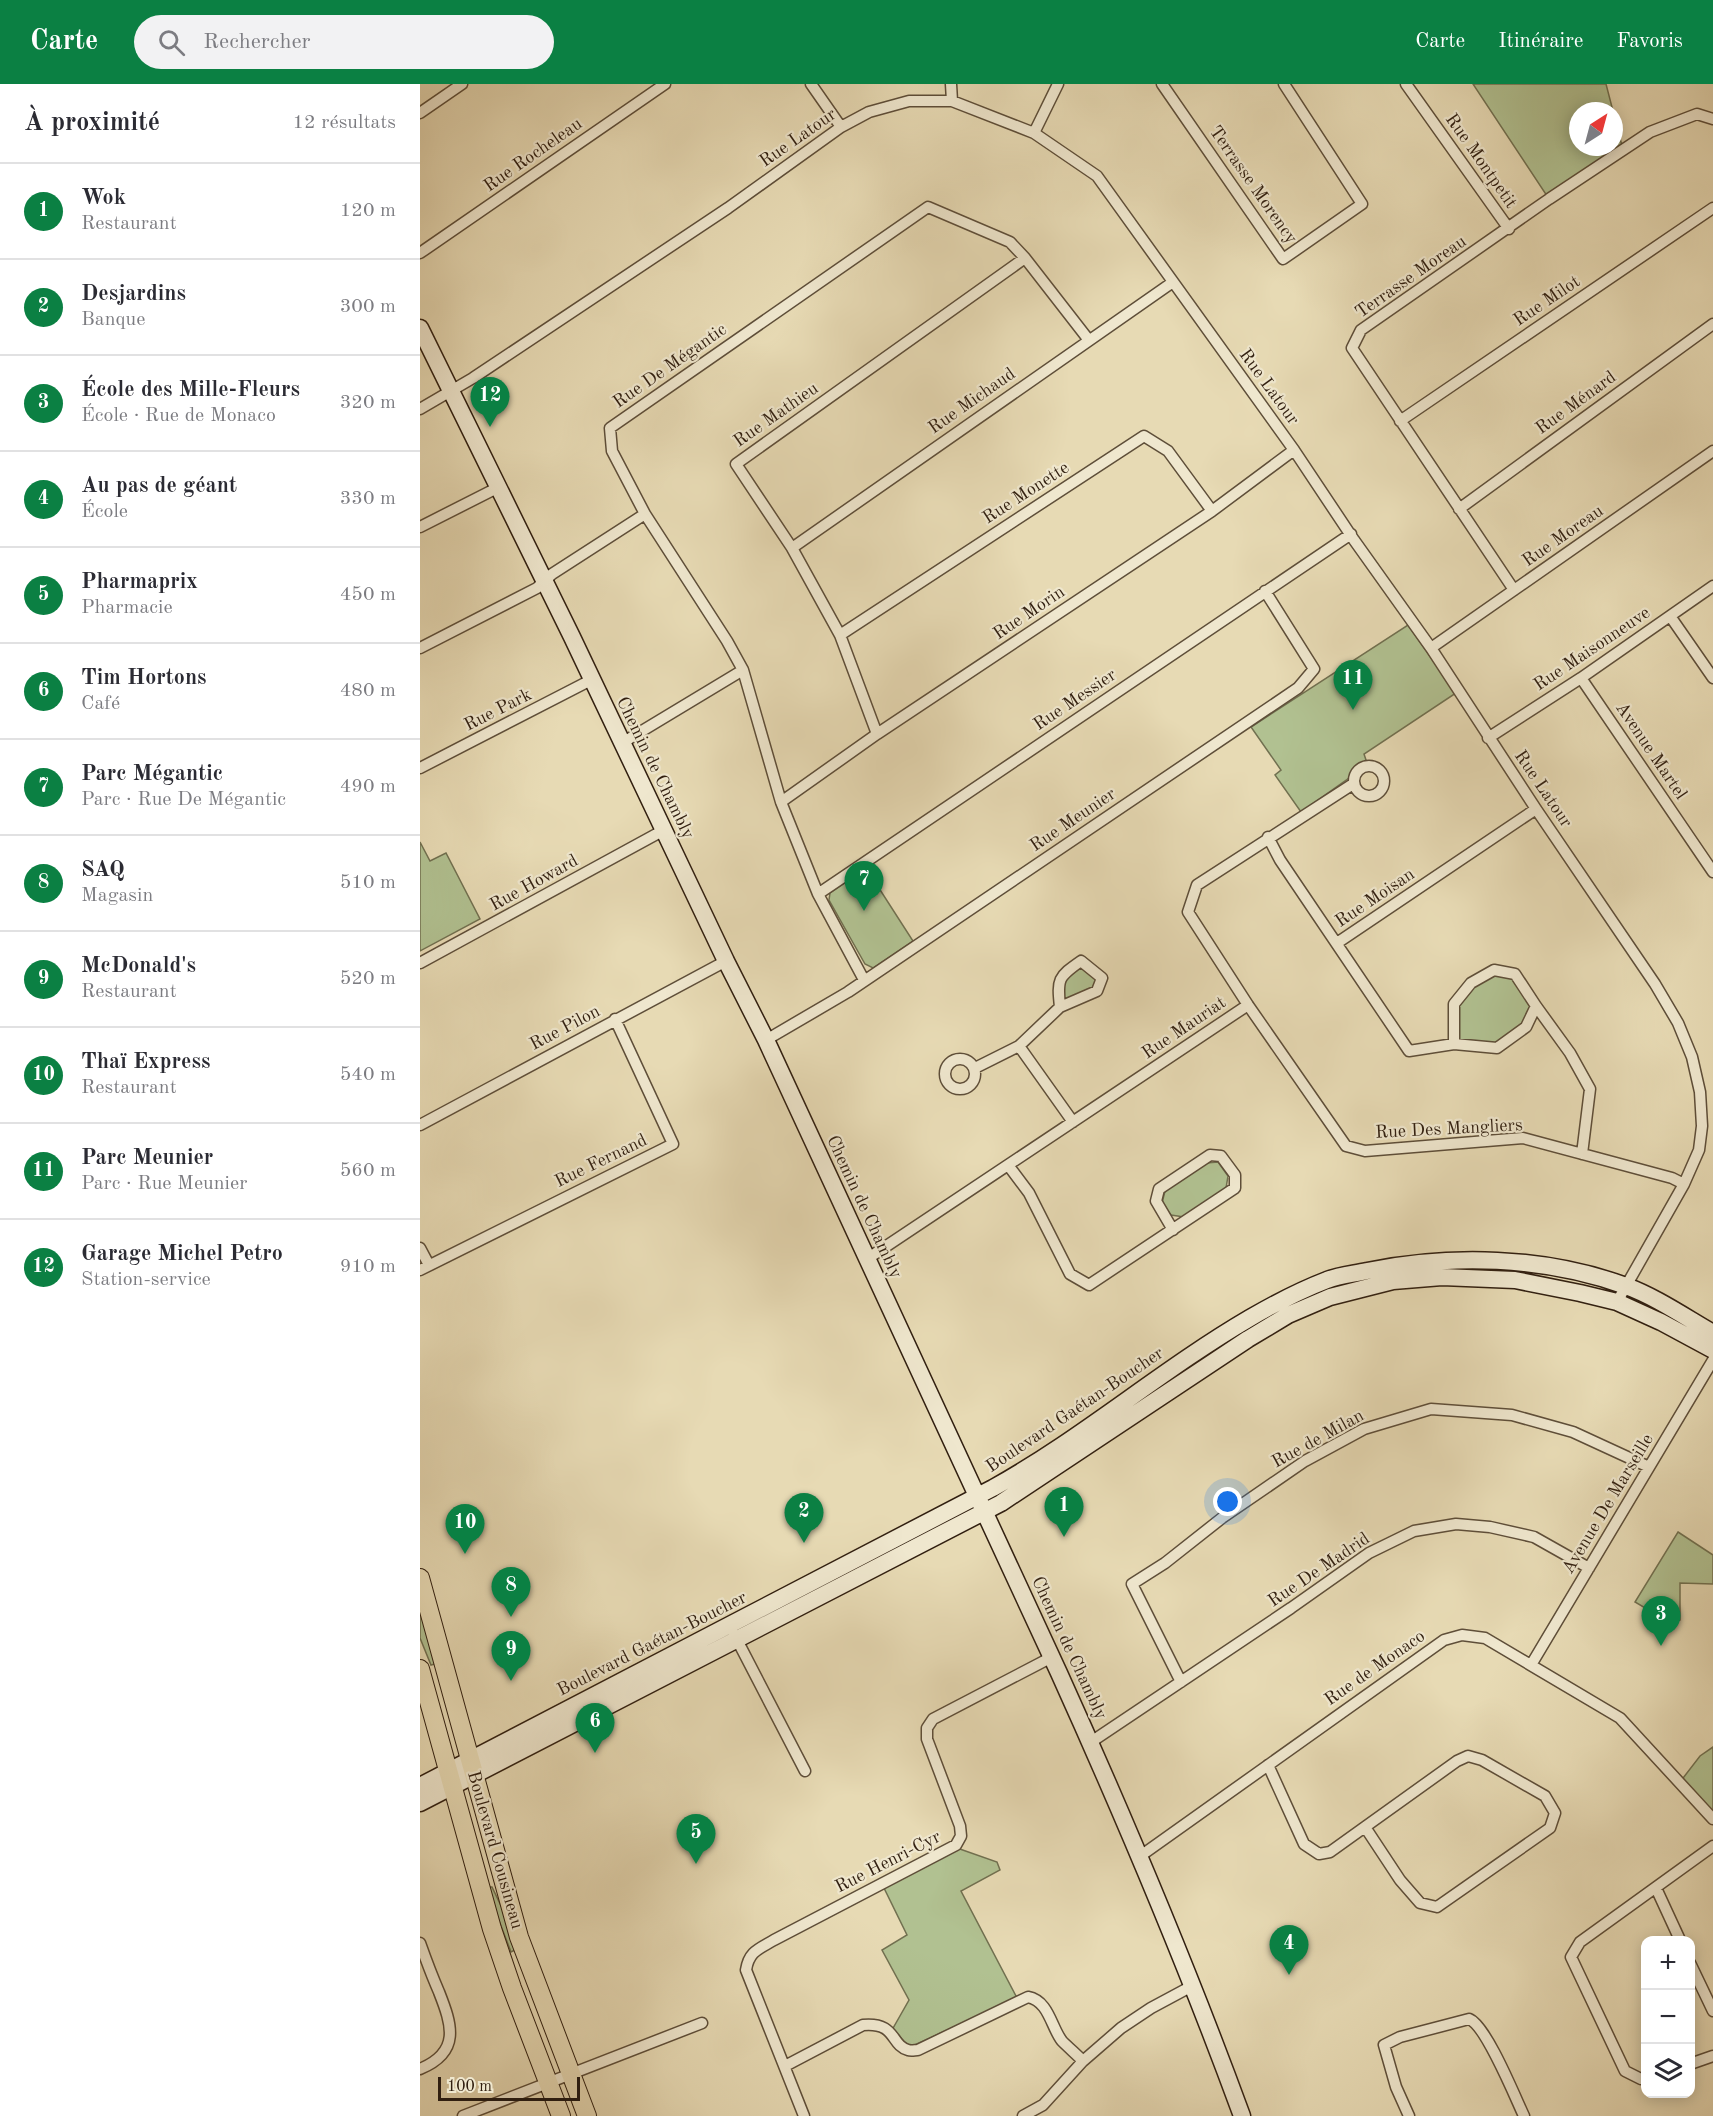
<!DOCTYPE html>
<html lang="fr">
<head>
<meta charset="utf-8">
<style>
  body { margin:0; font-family:"Old Standard TT",serif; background:#f2f2f3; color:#2b2b33 }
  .controls { position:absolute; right:18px; bottom:18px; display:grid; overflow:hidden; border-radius:12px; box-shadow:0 3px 15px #0003 }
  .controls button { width:54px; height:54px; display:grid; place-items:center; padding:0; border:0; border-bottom:2px solid #e1e1e2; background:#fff; color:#2b2b33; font:30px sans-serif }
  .compass { position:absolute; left:1149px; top:18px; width:54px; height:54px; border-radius:50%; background:#fff; box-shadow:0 3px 15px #0003; rotate:36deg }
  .scale { position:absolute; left:18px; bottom:15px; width:142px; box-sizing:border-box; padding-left:6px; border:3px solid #311f10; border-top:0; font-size:16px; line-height:21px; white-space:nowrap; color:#311f10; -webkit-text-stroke:4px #efe7ce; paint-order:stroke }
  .you { position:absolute; left:808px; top:1418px; width:21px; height:21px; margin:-15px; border:4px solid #fff; border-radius:50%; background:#1a73e8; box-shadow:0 0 0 9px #1a73e833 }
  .badge { display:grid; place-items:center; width:39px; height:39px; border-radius:50%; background:#0b8043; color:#fff; font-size:20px; font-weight:700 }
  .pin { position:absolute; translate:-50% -50px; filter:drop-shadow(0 2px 3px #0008) }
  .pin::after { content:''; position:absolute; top:32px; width:21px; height:18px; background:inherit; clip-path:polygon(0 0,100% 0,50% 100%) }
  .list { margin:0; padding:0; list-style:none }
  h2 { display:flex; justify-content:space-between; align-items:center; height:78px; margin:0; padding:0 24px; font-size:26px }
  h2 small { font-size:20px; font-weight:400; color:#7c7c81 }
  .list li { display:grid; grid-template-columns:39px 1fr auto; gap:18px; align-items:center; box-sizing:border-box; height:96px; padding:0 24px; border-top:2px solid #e1e1e2 }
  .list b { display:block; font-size:22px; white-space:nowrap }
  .list p { margin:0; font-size:20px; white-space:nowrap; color:#7c7c81 }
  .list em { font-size:20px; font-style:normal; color:#7c7c81 }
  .icon { flex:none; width:33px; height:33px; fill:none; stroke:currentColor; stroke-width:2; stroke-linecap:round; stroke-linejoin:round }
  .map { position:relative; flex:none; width:1293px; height:2032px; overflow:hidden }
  header { display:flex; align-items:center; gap:36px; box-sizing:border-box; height:84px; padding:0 30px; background:#0b8043; color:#fff }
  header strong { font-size:28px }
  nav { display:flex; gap:33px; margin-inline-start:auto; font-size:21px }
  .search { width:420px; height:54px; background:#f2f2f3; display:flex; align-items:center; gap:15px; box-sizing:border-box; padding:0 21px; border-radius:33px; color:#7c7c81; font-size:22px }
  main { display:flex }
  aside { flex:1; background:#fff }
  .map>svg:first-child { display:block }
  .green { fill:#b1c191; stroke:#717050; stroke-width:1.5 }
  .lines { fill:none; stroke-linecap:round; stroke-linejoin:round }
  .street-casing { stroke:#5e4e39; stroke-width:13 }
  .secondary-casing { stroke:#311f10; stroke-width:19 }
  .primary-casing { stroke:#311f10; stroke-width:20 }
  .street { stroke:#efe7ce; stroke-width:10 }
  .secondary { stroke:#efe7ce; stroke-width:16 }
  .primary { stroke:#e7dab4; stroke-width:18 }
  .labels { text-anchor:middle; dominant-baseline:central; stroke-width:4.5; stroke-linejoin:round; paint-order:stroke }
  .street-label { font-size:18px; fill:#311f10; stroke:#efe7ce }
</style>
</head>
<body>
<header>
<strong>Carte</strong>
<div class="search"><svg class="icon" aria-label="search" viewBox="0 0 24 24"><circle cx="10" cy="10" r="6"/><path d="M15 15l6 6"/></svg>Rechercher</div>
<nav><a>Carte</a><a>Itinéraire</a><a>Favoris</a></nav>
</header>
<main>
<aside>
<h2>À proximité<small>12 résultats</small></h2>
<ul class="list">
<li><span class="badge">1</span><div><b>Wok</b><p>Restaurant</p></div><em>120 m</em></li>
<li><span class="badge">2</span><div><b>Desjardins</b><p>Banque</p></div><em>300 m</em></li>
<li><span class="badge">3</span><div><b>École des Mille-Fleurs</b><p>École · Rue de Monaco</p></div><em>320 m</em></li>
<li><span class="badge">4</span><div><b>Au pas de géant</b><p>École</p></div><em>330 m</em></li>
<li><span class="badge">5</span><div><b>Pharmaprix</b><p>Pharmacie</p></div><em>450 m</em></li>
<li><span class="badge">6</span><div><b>Tim Hortons</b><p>Café</p></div><em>480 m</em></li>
<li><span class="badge">7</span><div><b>Parc Mégantic</b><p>Parc · Rue De Mégantic</p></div><em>490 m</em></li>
<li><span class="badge">8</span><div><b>SAQ</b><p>Magasin</p></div><em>510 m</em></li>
<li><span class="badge">9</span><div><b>McDonald's</b><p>Restaurant</p></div><em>520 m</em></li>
<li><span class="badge">10</span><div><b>Thaï Express</b><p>Restaurant</p></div><em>540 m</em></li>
<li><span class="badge">11</span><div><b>Parc Meunier</b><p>Parc · Rue Meunier</p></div><em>560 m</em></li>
<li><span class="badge">12</span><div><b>Garage Michel Petro</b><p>Station-service</p></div><em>910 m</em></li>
</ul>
</aside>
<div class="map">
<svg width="1293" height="2032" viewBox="0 0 1293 2032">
  <rect width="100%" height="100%" fill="#e7dab4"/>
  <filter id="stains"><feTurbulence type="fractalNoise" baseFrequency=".00333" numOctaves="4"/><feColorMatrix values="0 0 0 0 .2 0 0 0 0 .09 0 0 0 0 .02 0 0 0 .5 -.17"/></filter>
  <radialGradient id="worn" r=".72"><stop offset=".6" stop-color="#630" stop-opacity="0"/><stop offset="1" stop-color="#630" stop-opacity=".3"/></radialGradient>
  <path class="green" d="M1053,0H1186L1193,27H1158V63H1194V30L1203,66L1129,115Z
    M988,541L1036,609L944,670L947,679L934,687L929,694L881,728L855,691L861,686L831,643Z
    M0,758L10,777L26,769L60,835L0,867Z
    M446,784L493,857L453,884L445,880L409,816L410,809Z
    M661,880L679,895L673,905L642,920L640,900Z
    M1074,886L1095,890L1116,922L1106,943L1077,964L1034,960V920Z
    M798,1078L808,1092L806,1104L764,1133L751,1131L742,1119L745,1107L786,1079Z
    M1258,1448L1293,1471V1500L1260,1499V1536L1252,1540L1215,1518Z
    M0,1525L15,1580L11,1581L0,1554Z
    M1293,1663V1736L1260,1698L1280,1672Z
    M537,1764L577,1778L580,1786L541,1807L597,1914L488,1964L479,1951L472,1946L489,1916L462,1866L487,1851L464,1804Z
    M68,1803H72L83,1826L95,1866L91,1868L76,1829Z"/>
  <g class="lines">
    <g class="street-casing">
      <path id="street" d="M391,0L421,43
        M531,0L532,17
        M742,0L863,175L942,120L864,0
        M986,0L1089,145
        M0,29L42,0
        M614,49L638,0
        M0,169L245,0
        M0,325L53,294L308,124L421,43L449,28L489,17H532L614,49L677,92L874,366L934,456L1011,564L1116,725L1235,900L1258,939L1272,973L1280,1008L1282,1042L1279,1066L1264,1100L1197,1218
        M980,337L1293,124
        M1039,425L1293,240
        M0,443L79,403
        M372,464L753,198
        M1094,506L932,264L941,246L1129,115L1230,48L1277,30L1293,35
        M1250,532L1293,594
        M420,551L724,352L748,367L792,427
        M0,564L117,504L132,490L225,430
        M1011,564L1293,367
        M1161,594L1293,788
        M457,650L420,551L372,464L316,380L605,174
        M1068,654L1161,594L1293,502
        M202,659L323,586
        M934 697a15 15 0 1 1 30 0a15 15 0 1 1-30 0Z
        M0,684L171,596
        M933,700L777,801L768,828L828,921L926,1062L945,1067L1103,1054L1252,1094L1264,1100
        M361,718L457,650L792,427L874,366
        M848,753L860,776L989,967L1034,960L1077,964L1106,943L1116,922L1095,890L1074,886L1051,899L1034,920V960
        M398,810L931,450
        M917,859L1116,725
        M0,879L244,746
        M444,896L398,810L361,718L323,586L307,557L225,430L192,367L190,344L508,123L590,158L605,174L668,255
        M1116,922L1150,969L1170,1005L1162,1070
        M346,956L428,908L878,604L894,585L845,507
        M599,962L653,1038
        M525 990a15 15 0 1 1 30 0a15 15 0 1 1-30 0Z
        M555,984L599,962L640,923L677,907L682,894L661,877C638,893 637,895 640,923
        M0,1041L306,877
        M588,1081L609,1109L650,1190L669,1201L815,1104V1091L801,1072L790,1071L739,1105L736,1117L753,1146
        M0,1164L9,1181
        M447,1175L828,921
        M0,1186L253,1060L195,935
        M314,1550L385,1687
        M1111,1581L1293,1276
        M761,1598L712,1500L745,1479L802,1434L885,1377L944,1345L1011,1325L1092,1331L1153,1348L1229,1383
        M671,1658L871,1524L949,1469L994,1447L1036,1440L1070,1443L1114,1453L1169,1484
        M848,1681L884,1760L899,1770L910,1768L1037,1677L1048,1672L1062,1676L1125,1712L1135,1729L1130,1744L1017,1823L1000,1819L980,1796L945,1743
        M719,1773L1024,1556L1042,1551L1065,1554L1200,1634L1293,1735
        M1236,1804L1260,1856
        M0,1859C6,1876 12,1892 19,1908C32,1941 41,1968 0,1985
        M1270,1879L1293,1927
        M1270,1980L1293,1972
        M365,1982L443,1941C477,1938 470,1961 488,1966C491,1967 495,1966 498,1966L608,1913C629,1917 631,1943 642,1957C649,1964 656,1970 663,1977
        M1226,1994L1221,1995L1205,1987L1151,1873L1160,1858L1293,1762
        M43,2032L282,1939
        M384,2032L326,1886C329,1867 339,1865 354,1856L536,1761L541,1752L540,1742L507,1655V1644L513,1635L632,1573
        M603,2032L623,2021L663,1977L701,1944L731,1924L772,1902
        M989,2032L976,2003L964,1961L980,1953L1049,1935C1066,1941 1095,2013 1104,2032"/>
    </g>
    <g class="secondary-casing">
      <path id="secondary" d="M0,244L152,553L306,877L346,956L639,1589C705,1735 767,1882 822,2032
        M0,1702L573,1404C663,1354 741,1286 830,1234C854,1220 881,1206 907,1196C919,1191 934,1190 947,1187C1031,1170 1124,1172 1206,1202C1236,1213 1265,1233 1293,1249
        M0,1719L581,1419L828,1255L868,1231L910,1213L973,1197L1022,1193L1095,1196L1160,1209L1197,1218L1241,1238L1293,1266"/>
    </g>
    <g class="primary-casing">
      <path id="primary" d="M0,1494L99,1853L167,2032
        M0,1585L72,1845L92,1904L141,2032"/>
    </g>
    <use href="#street" class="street"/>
    <use href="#secondary" class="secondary"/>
    <use href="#primary" class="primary"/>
  </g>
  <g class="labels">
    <g class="street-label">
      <text transform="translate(378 54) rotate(-35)">Rue Latour</text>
      <text transform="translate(113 71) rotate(-35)">Rue Rocheleau</text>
      <text transform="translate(1061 77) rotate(55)">Rue Montpetit</text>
      <text transform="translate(833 101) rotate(55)">Terrasse Morency</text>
      <text transform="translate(991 193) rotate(-35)">Terrasse Moreau</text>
      <text transform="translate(1127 217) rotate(-34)">Rue Milot</text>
      <text transform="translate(250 282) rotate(-35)">Rue De Mégantic</text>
      <text transform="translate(849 303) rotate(54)">Rue Latour</text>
      <text transform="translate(552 317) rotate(-35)">Rue Michaud</text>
      <text transform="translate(1156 319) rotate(-36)">Rue Ménard</text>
      <text transform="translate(356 331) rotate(-35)">Rue Mathieu</text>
      <text transform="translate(606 409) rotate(-33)">Rue Monette</text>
      <text transform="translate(1143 452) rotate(-35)">Rue Moreau</text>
      <text transform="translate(609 529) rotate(-34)">Rue Morin</text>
      <text transform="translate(1172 565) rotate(-34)">Rue Maisonneuve</text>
      <text transform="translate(655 616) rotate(-34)">Rue Messier</text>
      <text transform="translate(78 626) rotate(-27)">Rue Park</text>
      <text transform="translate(1231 667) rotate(56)">Avenue Martel</text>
      <text transform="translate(235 684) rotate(64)">Chemin de Chambly</text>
      <text transform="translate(1123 705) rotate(56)">Rue Latour</text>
      <text transform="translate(653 736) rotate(-34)">Rue Meunier</text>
      <text transform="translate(114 799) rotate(-29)">Rue Howard</text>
      <text transform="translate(955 814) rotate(-34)">Rue Moisan</text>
      <text transform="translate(145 944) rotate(-28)">Rue Pilon</text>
      <text transform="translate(764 944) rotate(-34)">Rue Mauriat</text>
      <text transform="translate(1029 1045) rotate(-3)">Rue Des Mangliers</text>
      <text transform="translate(181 1077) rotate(-26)">Rue Fernand</text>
      <text transform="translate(444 1123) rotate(65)">Chemin de Chambly</text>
      <text transform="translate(655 1326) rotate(-34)">Boulevard Gaétan-Boucher</text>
      <text transform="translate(898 1355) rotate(-29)">Rue de Milan</text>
      <text transform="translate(1188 1420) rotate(-59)">Avenue De Marseille</text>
      <text transform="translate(899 1486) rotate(-34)">Rue De Madrid</text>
      <text transform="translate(232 1560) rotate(-27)">Boulevard Gaétan-Boucher</text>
      <text transform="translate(649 1564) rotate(65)">Chemin de Chambly</text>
      <text transform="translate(955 1584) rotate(-35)">Rue de Monaco</text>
      <text transform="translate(75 1766) rotate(74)">Boulevard Cousineau</text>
      <text transform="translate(468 1778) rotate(-27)">Rue Henri-Cyr</text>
    </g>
  </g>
  <rect width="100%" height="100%" filter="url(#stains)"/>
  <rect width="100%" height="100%" fill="url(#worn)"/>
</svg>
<div class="controls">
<button>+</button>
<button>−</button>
<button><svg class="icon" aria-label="layers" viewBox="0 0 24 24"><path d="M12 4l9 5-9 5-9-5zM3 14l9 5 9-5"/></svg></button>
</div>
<svg class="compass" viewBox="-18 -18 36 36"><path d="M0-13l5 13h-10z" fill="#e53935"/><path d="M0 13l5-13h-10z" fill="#7c7c81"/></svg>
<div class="scale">100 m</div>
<div class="you"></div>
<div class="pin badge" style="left:644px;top:1453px">1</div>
<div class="pin badge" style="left:384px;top:1459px">2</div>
<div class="pin badge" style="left:1241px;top:1562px">3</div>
<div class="pin badge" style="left:869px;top:1891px">4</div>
<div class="pin badge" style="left:276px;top:1780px">5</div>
<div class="pin badge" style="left:175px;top:1669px">6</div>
<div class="pin badge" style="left:444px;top:827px">7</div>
<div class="pin badge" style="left:91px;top:1533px">8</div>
<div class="pin badge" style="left:91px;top:1597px">9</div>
<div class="pin badge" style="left:45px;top:1470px">10</div>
<div class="pin badge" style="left:933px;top:626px">11</div>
<div class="pin badge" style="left:70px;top:343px">12</div>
</div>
</main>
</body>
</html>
